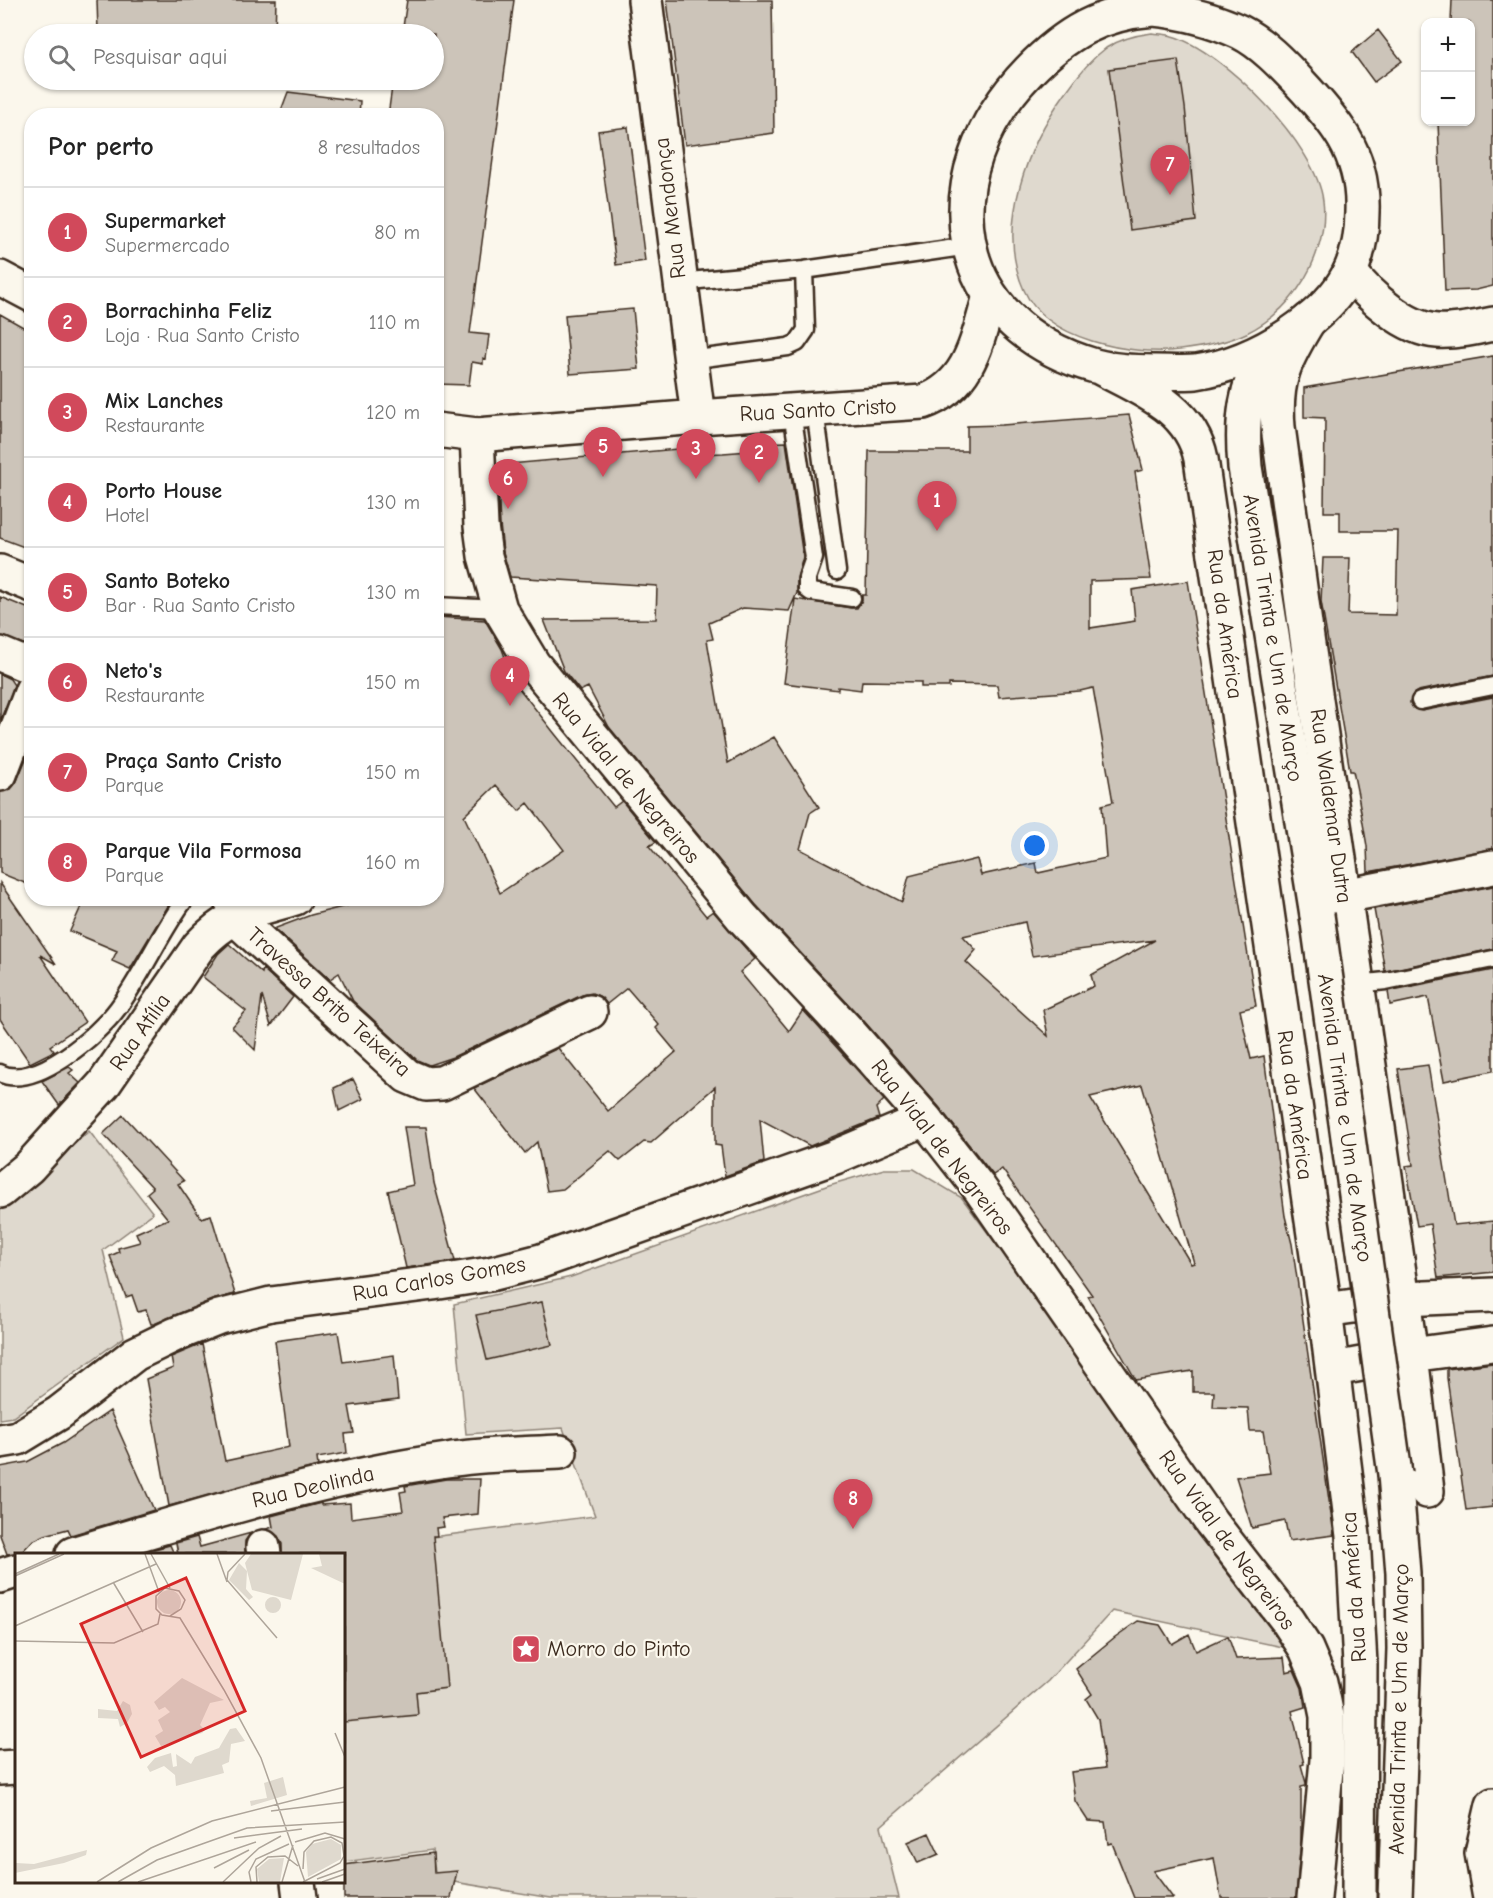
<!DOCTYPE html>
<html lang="pt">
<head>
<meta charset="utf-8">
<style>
  body { margin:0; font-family:"Comic Neue",sans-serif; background:#f2f2f2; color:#222 }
  .controls { position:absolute; right:18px; top:18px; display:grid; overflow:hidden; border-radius:12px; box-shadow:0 2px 4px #0004 }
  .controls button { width:54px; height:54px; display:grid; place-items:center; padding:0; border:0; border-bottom:2px solid #e0e0e0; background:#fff; color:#222; font:30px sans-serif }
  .you { position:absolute; left:1035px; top:846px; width:21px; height:21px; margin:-15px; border:4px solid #fff; border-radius:50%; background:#1a73e8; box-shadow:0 0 0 9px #1a73e833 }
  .badge { display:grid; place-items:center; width:39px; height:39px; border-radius:50%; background:#d1495b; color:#fff; font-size:20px; font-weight:700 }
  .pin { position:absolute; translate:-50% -50px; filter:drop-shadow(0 2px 3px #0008) }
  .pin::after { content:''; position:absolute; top:32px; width:21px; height:18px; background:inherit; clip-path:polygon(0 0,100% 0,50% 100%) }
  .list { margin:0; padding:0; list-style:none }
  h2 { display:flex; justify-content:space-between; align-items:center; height:78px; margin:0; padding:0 24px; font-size:26px }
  h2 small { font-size:20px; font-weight:400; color:#767676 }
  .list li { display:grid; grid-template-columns:39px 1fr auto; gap:18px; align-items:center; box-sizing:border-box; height:90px; padding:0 24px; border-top:2px solid #e0e0e0 }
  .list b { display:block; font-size:22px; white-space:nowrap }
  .list p { margin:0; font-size:20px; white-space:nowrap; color:#767676 }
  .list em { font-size:20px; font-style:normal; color:#767676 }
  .icon { flex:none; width:33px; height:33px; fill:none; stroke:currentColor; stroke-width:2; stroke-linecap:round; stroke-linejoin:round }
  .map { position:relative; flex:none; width:1493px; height:1898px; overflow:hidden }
  .search { position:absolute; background:#fff; box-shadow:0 2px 4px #0004; left:24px; top:24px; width:420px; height:66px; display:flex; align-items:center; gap:15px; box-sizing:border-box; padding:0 21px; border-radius:33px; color:#767676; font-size:22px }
  .panel { position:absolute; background:#fff; box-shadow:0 2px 4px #0004; left:24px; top:108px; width:420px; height:798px; border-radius:24px }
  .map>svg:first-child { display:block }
  .green { fill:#dfd9ce; stroke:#8d8276; stroke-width:1.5 }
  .building { fill:#ccc4b9; stroke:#3b2a1e; stroke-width:1.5; fill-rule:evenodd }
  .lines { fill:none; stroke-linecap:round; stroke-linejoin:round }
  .service-casing { stroke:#3b2a1e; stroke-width:21 }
  .minor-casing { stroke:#3b2a1e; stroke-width:38 }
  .tertiary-casing { stroke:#3b2a1e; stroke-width:38 }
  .secondary-casing { stroke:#3b2a1e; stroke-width:38 }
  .primary-casing { stroke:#3b2a1e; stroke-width:38 }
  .service { stroke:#fbf7ec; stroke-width:16 }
  .minor { stroke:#fbf7ec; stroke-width:33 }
  .tertiary { stroke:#fbf7ec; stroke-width:33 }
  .secondary { stroke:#fbf7ec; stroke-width:33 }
  .primary { stroke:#fbf7ec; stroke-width:33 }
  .primary-bridge-casing { stroke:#3b2a1e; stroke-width:38; stroke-linecap:butt }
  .primary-bridge { stroke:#fbf7ec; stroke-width:33 }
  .labels { text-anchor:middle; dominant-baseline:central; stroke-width:4.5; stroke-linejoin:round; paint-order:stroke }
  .street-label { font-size:22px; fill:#3b2a1e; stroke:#fbf7ec }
  .poi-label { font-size:22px; fill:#3b2a1e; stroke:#fbf7ec; text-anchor:start }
  .inset-road { fill:none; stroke:#aea59a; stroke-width:1.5 }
  .view { fill:#d62828; fill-opacity:0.15; stroke:#d62828; stroke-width:3 }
  .inset-edge { fill:none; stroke:#3b2a1e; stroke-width:3 }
</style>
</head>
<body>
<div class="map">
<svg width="1493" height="1898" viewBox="0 0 1493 1898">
  <rect width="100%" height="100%" fill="#fbf7ec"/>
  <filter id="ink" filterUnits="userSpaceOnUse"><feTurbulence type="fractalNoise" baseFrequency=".0167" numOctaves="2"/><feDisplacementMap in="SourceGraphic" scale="12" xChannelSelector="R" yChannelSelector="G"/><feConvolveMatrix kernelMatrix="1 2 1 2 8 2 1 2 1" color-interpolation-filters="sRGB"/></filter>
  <g filter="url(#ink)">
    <path class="green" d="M1152,33C1158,34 1166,34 1172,36C1224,51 1317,146 1323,201C1327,231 1315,265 1298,289C1268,331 1230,344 1180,350C1131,356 1046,340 1024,290C995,226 1028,144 1066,92C1077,76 1090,60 1106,48C1120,39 1136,35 1152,33Z
      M89,1131L153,1213L103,1250L124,1337L13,1417L0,1419V1207L12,1201Z
      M884,1169H914L962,1198L1297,1650L1112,1611L1048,1681L881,1826L899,1898H551L436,1879L432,1850L344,1862V1718L410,1707L401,1541L595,1516L563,1428L466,1434L454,1304L571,1277L829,1185Z"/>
    <path class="building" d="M97,0H276L275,32L98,31Z
      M407,0H514L470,333L489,335L486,359L483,358V364L472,362L469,385L436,384V116H388L393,80H434V34H402Z
      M667,0H772L774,133L685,145Z
      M1452,0H1493V286L1476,290L1445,291L1438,122H1470V22H1451Z
      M1378,30L1402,61L1374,82L1352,52Z
      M1178,60L1185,107L1196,221L1130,230L1109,69Z
      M288,92L360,101L359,116H279Z
      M628,127L645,261L616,265L598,131Z
      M633,309L639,369L570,374L565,315Z
      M0,314L32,332V550L0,538Z
      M1493,356V676L1418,691L1413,694L1410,703L1413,708L1422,711L1493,697V849L1368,872L1367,846L1358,795L1353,771H1350L1321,601L1323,558H1350L1348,614L1396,615L1398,531H1340V512H1324L1325,418L1304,417V388Z
      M1129,415L1143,470L1135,472L1151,579L1090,581V628L1135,621L1132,590L1188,581L1256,1006L1240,1010L1251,1059L1264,1056L1285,1216L1292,1244L1334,1535L1289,1541L1285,1521L1252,1528L1236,1477L1270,1473L1263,1431H1250L1248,1408L1213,1407L1214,1392H1193V1371L1136,1380L1088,1296L1092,1295L1002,1169L993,1175L939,1107L863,1020L756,905L609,727L588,687L580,691L564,671L544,620L656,619L657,586L510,577L503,552L500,524L497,465L700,447L702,454L723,453L763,450L761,443L786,442L803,557L797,578V593L789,611L743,608L709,623L713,639L707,640L728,763L774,737L819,807L810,813L800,849L902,902L909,876L977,859L981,875L1036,863L1038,873L1106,858L1102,805L1113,802L1093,688L1080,691L999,697L997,685L949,684V687H921V682L862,681L861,690L838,687V690L784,683L795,599L851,608H857L862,600V595H866L869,451H967V426L1002,425ZM1025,922L1032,956L1155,940L1091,975L1094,986L1043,1010L1048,1036L966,962L976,950L963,936ZM1142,1085L1194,1263L1191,1264L1090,1097Z
      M0,597L32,610V647L0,636Z
      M436,617L485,620L502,649L514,682L555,734L614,807L622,801L656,842L649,846L706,916L713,911L755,959L740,972L789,1031L803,1010L884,1100L876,1108L879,1118L810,1146L760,1119L764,1162L725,1176L721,1146L715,1145V1087L651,1143L644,1142L620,1161L610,1151L563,1189L547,1191L537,1142L525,1153L474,1088L558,1048L608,1111L676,1052L656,1028L659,1025L627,988L607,1004L601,997L592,993L582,995L453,1057L429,1065L417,1060L353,1001L339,973L330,979L276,930V928L311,915L377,898H436ZM496,785L519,811L528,803L564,850L500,893L464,816Z
      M0,674L10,679L14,685L0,721Z
      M32,744V886L0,873V792L11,789L17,781Z
      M0,883L56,964L40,955L85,1022L50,1046L54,1051L30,1063L0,1019Z
      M1493,886V949L1385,971L1374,909Z
      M85,898H173L130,969L112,961L117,951L70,931Z
      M229,944L262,973L263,969L293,997L271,1026L262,996L255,1050L232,1027L246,1011L203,977L218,954Z
      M1493,970V1071L1444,1081L1428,997L1390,1005L1388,991Z
      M1428,1065L1454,1225L1493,1221V1272L1438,1278L1430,1224L1417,1226L1406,1166L1413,1165L1398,1069Z
      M69,1067L73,1070L69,1073L80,1083L59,1105L42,1081Z
      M353,1079L363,1099L339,1111L334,1088Z
      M123,1115L184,1181L178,1184L201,1218L211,1215L235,1294L212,1300L154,1324H151L146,1310L138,1312L132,1295L126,1297L110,1256L119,1252L118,1248L140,1242L136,1233L168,1219L147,1193L153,1188L103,1134Z
      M404,1127H426L434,1183L455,1261L406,1268L388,1191L413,1185Z
      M542,1302L552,1345L487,1360L476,1315Z
      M338,1332L343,1362L394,1355L398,1400L349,1406L354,1433L345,1434L347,1453L317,1458L318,1466L169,1506L146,1379L173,1368L171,1357L202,1344L225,1461L289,1447L275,1341Z
      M1493,1363V1507L1466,1510L1447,1378V1369Z
      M110,1411L154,1510L71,1535L68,1529L45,1535L32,1541L21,1553L7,1554L0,1535V1467L27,1462L63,1443Z
      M446,1479H480L478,1514L442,1518L444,1527L436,1528L437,1536H433L447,1688L416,1692L418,1715L344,1722V1554H282V1544L278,1536L266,1529L273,1527L271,1516L321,1503V1505L350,1503L351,1518L403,1511L400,1492L406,1491L405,1486Z
      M251,1533L245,1541V1554H178L176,1543L197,1537L200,1547Z
      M170,1545L174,1554H136Z
      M1138,1621L1160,1625L1172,1644L1189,1634L1196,1651L1228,1636L1236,1659L1284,1657L1286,1672L1294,1670L1302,1688L1305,1707L1292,1711L1304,1764L1301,1765L1306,1783V1786L1301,1787V1840L1296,1898H1221L1214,1858L1153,1871L1173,1898H1134L1112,1843L1108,1844L1105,1822L1088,1821L1075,1801L1071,1772L1105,1768L1098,1719L1086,1699L1092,1694L1076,1669L1115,1637Z
      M929,1833L939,1854L918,1863L908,1842Z
      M433,1853L434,1873L457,1871L451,1898H344V1865Z"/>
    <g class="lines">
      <g class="service-casing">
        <path id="service" d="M679,282L804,270L969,246
          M689,360L788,347L797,343L806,330L804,270
          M815,410L837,571
          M792,412L814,558L807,578V589L811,592L852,598
          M436,606L500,609
          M1420,701L1493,686
          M219,898L234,917
          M1357,984L1386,981L1493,959
          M0,1073C34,1091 98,1035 118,1008C143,974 160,933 186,898"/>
      </g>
      <g class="minor-casing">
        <path id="minor" d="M1309,320C1285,359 1274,380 1278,427L1306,631L1411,1355L1427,1491
          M477,435L481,526L485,556L500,609L533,664L742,917L849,1032L925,1119L980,1189L1211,1522L1287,1620L1306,1649L1320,1682L1327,1716V1760L1314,1898
          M0,572L32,585
          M0,654L24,664L32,669
          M0,774L32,690
          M1344,896L1493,867
          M234,917L407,1076L426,1084L442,1083L590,1012
          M0,1191L29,1167L104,1084L199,946C231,912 253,911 295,898
          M1334,1369L1411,1355L1493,1344
          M0,1441L18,1438L59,1413L135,1354L174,1335L219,1317L271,1304L433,1283L490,1274L541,1261L835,1157L925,1119
          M263,1547L264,1554
          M73,1554C196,1517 319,1478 447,1460C484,1454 522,1454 560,1452
          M0,1576L16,1571
          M0,1768L16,1767
          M298,1882L300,1898
          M1490,1898L1482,1853L1493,1805"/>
      </g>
      <g class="tertiary-casing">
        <path id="tertiary" d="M1350,272C1369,296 1405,329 1437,331C1456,332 1475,328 1493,324
          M1325,1310L1403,1299L1493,1295"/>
      </g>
      <g class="secondary-casing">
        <path id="secondary" d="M645,0L698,417
          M0,278L32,295
          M436,430L477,435L698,417L923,402C971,385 977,340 990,296"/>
      </g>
      <g class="primary-casing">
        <path id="primary" d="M1154,9C1184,12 1212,19 1240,32C1262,43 1282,64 1299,82C1315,99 1332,118 1344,138C1357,160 1363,186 1362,212C1362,270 1337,303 1290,334C1263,352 1229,367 1196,372C1183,373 1168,372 1155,372C1136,372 1114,371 1095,366C947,324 928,175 1029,71C1066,33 1100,13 1154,9Z
          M1267,348C1244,388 1241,422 1245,467L1317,915
          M1099,367C1140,389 1191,407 1201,459L1325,1310L1353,1536L1360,1664L1359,1898
          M1395,1898L1404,1649L1403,1573L1395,1474"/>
      </g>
      <use href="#service" class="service"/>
      <use href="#minor" class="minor"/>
      <use href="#tertiary" class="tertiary"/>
      <use href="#secondary" class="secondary"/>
      <use href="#primary" class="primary"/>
      <g class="primary-bridge-casing">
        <path id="primary-bridge" d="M1317,915L1395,1474"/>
      </g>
      <use href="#primary-bridge" class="primary-bridge"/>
    </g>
  </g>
  <defs>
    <g id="sight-square" transform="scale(1.5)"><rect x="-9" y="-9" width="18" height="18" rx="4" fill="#d1495b" stroke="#fbf7ec"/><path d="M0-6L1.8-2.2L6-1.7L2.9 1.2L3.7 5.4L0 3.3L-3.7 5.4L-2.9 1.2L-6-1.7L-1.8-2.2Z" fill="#fff"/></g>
  </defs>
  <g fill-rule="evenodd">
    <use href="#sight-square" x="526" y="1649"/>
  </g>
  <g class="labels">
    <g class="street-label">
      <text transform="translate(670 208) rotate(-97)">Rua Mendonça</text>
      <text transform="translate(818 410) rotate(-3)">Rua Santo Cristo</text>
      <text transform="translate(1225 624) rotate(82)">Rua da América</text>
      <text transform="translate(1273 638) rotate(81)">Avenida Trinta e Um de Março</text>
      <text transform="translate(626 778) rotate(50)">Rua Vidal de Negreiros</text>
      <text transform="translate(1331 806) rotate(82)">Rua Waldemar Dutra</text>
      <text transform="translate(329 1002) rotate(42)">Travessa Brito Teixeira</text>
      <text transform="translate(140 1032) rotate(-55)">Rua Atília</text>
      <text transform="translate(1295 1105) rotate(82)">Rua da América</text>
      <text transform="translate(1345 1118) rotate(82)">Avenida Trinta e Um de Março</text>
      <text transform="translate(942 1147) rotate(52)">Rua Vidal de Negreiros</text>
      <text transform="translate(439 1279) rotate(-10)">Rua Carlos Gomes</text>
      <text transform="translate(313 1487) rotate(-13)">Rua Deolinda</text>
      <text transform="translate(1227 1540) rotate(54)">Rua Vidal de Negreiros</text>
      <text transform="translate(1354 1587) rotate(-94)">Rua da América</text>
      <text transform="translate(1399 1709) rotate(-89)">Avenida Trinta e Um de Março</text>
    </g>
    <g class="poi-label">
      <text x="547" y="1649">Morro do Pinto</text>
    </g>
  </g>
  <g transform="translate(15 1553)">
    <rect width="330" height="330" fill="#fbf7ec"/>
    <path d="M236,1H288L276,47L237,37L230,10ZM304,1H330V31L296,15L307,13ZM224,10L232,18L231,36L238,44L234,47L214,27ZM142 49a12 12 0 1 1 24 0a12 12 0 1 1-24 0ZM250 52a8 8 0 1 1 16 0a8 8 0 1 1-16 0ZM167,125L209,147L195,150L185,172L190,177L187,180L146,193L140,183L148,178L143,167L155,159L150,154L144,157L139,149ZM108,148L115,152L117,161L112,170L105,174L103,166L83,165V156L102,158ZM221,175L230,188L216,191L214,209L207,212L209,220L161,233L160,222L149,213L135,219L132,214L140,205L156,200L158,214L162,213L161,201L176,211L180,204L204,195L215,176ZM268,224L272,242L236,253L235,248L252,245L249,230ZM316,286L326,292V306L293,324L291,299L297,291ZM72,297L71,302L49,310L0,320L1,310L19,311ZM269,305L265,329H244L242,316L254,306Z" fill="#dfd9ce"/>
    <path class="inset-road" d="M130,1L144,39M136,1L155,35M202,1L212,29M230,1L213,19L212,27L262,85M0,21L44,1M0,23L49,1M98,29L128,79M155,63L166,56L170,47L164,38L150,35L141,43V56L147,62L165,65L209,137L246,205L290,329M0,73L141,11M0,88L99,90L143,71L145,61M320,180L330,204M256,258L330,249M219,285L287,276M280,289L310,280L330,286M199,315L234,297M288,316L289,299L299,288L316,284L327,290L329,303L325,310L288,329M302,326L330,316M82,329L136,295L197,268L330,234M103,329L142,307L232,275L330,269M123,329L241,289M208,329L244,295L266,283M236,329L234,319L241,306L274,291M242,329L241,314L253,304L270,303L283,313M267,329L278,292M307,329L330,321"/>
    <path class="view" d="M171,25L230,158L126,204L66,71Z"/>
    <rect width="330" height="330" class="inset-edge"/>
  </g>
</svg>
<div class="controls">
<button>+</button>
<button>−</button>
</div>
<div class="you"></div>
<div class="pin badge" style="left:937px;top:531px">1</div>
<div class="pin badge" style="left:759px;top:483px">2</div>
<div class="pin badge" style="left:696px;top:479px">3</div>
<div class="pin badge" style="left:510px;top:706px">4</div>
<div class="pin badge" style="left:603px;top:477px">5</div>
<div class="pin badge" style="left:508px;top:509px">6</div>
<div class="pin badge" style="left:1170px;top:195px">7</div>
<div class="pin badge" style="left:853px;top:1529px">8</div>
<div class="search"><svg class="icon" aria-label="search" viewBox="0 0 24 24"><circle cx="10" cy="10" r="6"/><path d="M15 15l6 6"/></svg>Pesquisar aqui</div>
<section class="panel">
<h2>Por perto<small>8 resultados</small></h2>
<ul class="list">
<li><span class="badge">1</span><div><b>Supermarket</b><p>Supermercado</p></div><em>80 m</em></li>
<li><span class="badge">2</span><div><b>Borrachinha Feliz</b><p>Loja · Rua Santo Cristo</p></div><em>110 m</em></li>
<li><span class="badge">3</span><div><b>Mix Lanches</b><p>Restaurante</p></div><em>120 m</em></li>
<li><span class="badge">4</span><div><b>Porto House</b><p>Hotel</p></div><em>130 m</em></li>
<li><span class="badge">5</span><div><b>Santo Boteko</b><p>Bar · Rua Santo Cristo</p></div><em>130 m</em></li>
<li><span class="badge">6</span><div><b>Neto's</b><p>Restaurante</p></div><em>150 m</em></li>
<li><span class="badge">7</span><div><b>Praça Santo Cristo</b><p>Parque</p></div><em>150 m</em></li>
<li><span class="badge">8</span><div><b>Parque Vila Formosa</b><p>Parque</p></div><em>160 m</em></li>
</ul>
</section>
</div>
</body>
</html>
